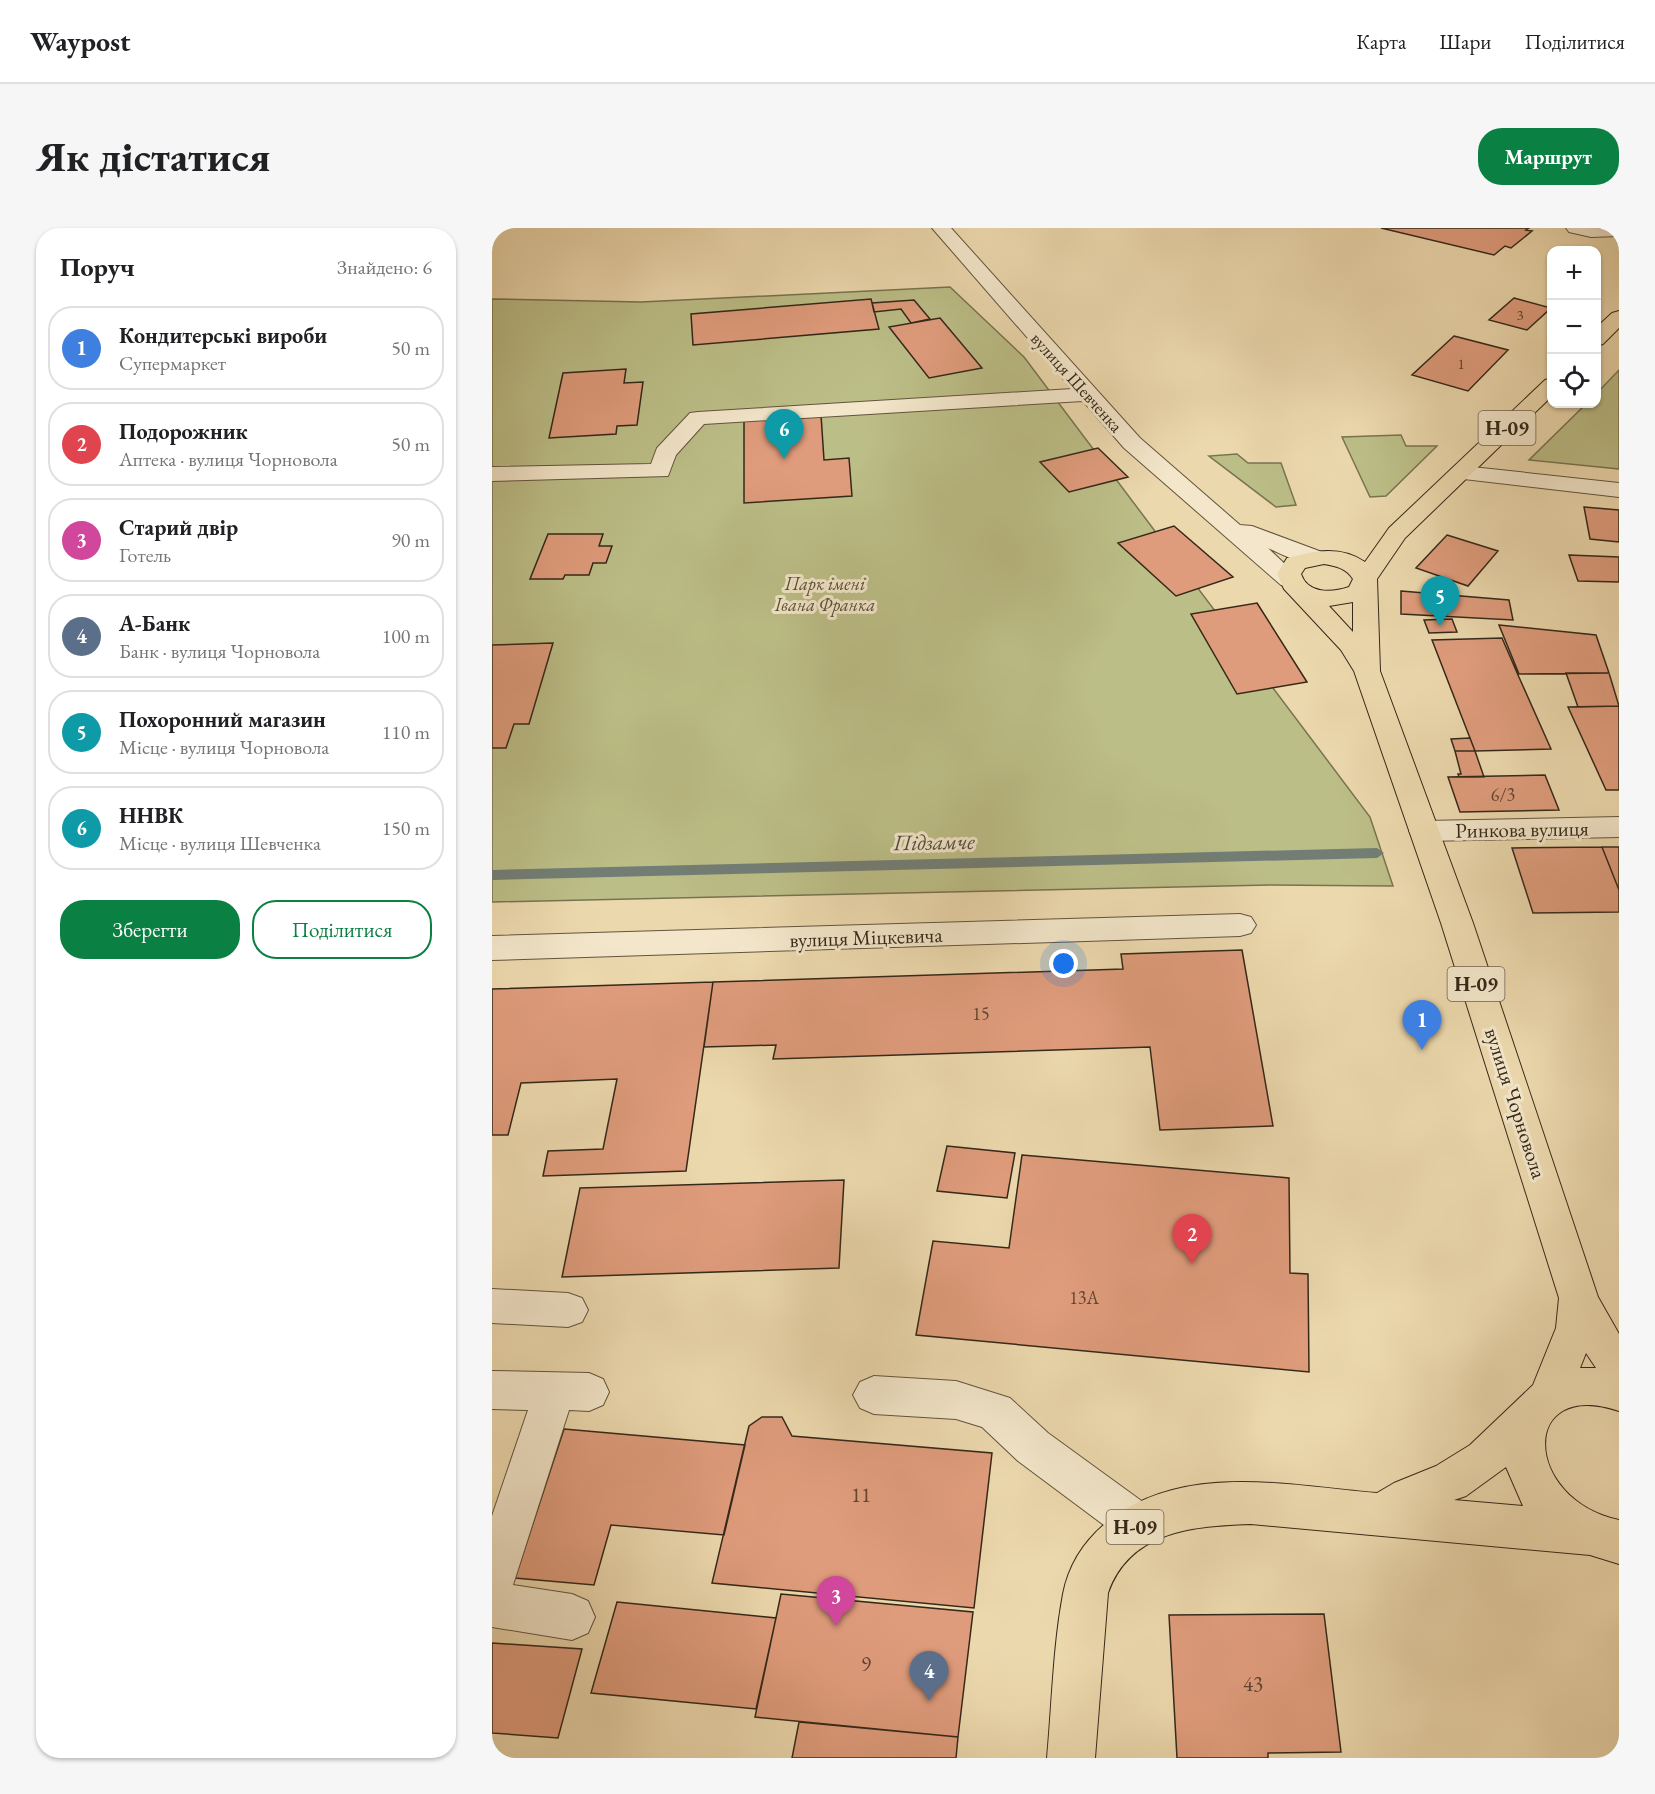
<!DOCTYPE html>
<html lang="uk">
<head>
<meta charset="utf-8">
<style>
  body { margin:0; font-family:"EB Garamond",serif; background:#f6f6f6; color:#202124 }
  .controls { position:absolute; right:18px; top:18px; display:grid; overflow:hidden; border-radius:12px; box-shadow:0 2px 4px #0004 }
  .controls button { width:54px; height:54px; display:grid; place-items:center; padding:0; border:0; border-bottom:2px solid #e0e0e0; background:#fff; color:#202124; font:30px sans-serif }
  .you { position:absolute; left:572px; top:736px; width:21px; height:21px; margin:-15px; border:4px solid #fff; border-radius:50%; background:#1a73e8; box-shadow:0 0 0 9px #1a73e833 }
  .badge { display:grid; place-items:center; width:39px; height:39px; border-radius:50%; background:#0b8043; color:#fff; font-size:20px; font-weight:700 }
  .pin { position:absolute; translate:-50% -50px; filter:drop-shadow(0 2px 3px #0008) }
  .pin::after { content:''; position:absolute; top:32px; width:21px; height:18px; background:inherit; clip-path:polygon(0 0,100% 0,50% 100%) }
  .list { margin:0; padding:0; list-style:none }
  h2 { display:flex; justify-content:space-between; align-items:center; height:78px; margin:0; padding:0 24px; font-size:26px }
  h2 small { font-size:20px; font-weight:400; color:#757577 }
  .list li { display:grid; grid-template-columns:39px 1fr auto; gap:18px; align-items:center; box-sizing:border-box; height:84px; margin:0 12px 12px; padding:0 12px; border:2px solid #e0e0e0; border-radius:24px }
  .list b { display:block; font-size:22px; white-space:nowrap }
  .list p { margin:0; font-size:20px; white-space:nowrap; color:#757577 }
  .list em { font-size:20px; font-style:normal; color:#757577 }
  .actions { display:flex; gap:12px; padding:18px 24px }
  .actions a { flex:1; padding:14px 0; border:2px solid #0b8043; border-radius:24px; text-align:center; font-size:21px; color:#0b8043 }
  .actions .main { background:#0b8043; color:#fff }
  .icon { flex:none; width:33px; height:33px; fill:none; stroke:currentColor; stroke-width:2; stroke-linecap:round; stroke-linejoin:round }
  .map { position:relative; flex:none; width:1127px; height:1530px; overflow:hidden; border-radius:24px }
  header { display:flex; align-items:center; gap:36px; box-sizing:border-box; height:84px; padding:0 30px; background:#fff; border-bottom:2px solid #e0e0e0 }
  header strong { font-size:28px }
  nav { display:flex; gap:33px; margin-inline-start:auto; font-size:21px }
  .intro { display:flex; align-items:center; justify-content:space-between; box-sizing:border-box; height:144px; padding:0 36px }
  h1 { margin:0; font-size:42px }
  .button { padding:15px 27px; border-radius:24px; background:#0b8043; color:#fff; font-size:21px; font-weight:700 }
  main { display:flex; gap:36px; padding:0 36px }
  aside { flex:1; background:#fff; border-radius:24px; box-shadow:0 2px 4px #0004 }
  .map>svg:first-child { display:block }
  .green { fill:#bcbe87; stroke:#787350; stroke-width:1.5 }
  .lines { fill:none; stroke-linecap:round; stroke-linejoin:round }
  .stream { fill:#727e75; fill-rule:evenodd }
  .building { fill:#df9c7c; stroke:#342819; stroke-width:1.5 }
  .minor-casing { stroke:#62543e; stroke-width:2 }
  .major-casing { stroke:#342819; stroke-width:2 }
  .minor { fill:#f3e6ca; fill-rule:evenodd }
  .major { fill:#ecd8ad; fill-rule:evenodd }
  .labels { text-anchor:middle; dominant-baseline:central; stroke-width:6; stroke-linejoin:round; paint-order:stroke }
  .far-number-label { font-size:15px; fill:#5f4532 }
  .far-street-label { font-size:18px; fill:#342819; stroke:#f3e6ca }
  .far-park-label { font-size:18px; font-style:italic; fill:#564e34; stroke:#f3e6ca }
  .number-label { font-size:18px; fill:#5f4532 }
  .shield { fill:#f3e6ca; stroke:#6d614e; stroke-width:1.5 }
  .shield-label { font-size:20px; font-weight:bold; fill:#342819 }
  .street-label { font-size:21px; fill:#342819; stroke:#f3e6ca }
  .near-number-label { font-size:21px; fill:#5f4532 }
  .water-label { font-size:22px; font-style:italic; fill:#4e4c3f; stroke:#f3e6ca }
</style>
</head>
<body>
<header>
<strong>Waypost</strong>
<nav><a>Карта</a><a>Шари</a><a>Поділитися</a></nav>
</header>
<div class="intro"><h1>Як дістатися</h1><a class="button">Маршрут</a></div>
<main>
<aside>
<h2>Поруч<small>Знайдено: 6</small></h2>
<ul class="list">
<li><span class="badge" style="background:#3f7fe0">1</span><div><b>Кондитерські вироби</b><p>Супермаркет</p></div><em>50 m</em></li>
<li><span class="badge" style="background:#e0444e">2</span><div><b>Подорожник</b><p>Аптека · вулиця Чорновола</p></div><em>50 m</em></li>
<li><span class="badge" style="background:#d1479c">3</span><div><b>Старий двір</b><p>Готель</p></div><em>90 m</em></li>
<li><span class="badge" style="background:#5c6f8a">4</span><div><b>А-Банк</b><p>Банк · вулиця Чорновола</p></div><em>100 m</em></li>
<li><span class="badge" style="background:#0f9aa8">5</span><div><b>Похоронний магазин</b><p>Місце · вулиця Чорновола</p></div><em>110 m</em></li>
<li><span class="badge" style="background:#0f9aa8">6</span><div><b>ННВК</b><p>Місце · вулиця Шевченка</p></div><em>150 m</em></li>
</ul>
<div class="actions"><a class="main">Зберегти</a><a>Поділитися</a></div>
</aside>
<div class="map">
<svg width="1127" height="1530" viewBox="0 0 1127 1530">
  <rect width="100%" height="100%" fill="#ecd8ad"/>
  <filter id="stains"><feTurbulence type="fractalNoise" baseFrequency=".00333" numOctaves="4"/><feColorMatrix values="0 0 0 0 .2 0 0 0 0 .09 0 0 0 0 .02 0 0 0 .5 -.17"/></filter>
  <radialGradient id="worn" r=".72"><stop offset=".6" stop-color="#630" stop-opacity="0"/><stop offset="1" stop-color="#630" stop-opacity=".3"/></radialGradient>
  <path class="green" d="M458,59L532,129L878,589L901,658L778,657L0,674V71L149,74Z
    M1127,142V241L1037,232L1094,176H1104L1105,165Z
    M909,207L914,218H945L894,268L878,269L850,209Z
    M745,226L756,235H789L804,277L784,279L717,228Z"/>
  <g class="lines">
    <path class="stream" d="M885,620L892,625L885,630L0,652V642Z"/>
  </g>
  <path class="building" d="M889,0H1037L1034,2L1040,3L1019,20L1013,18L1002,27Z
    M1022,70L1059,80L1035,102L997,92Z
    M379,71L387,101L201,117L199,86Z
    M422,72L438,91L419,95L409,81L382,84L380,75Z
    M448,90L490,140L437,150L397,99Z
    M962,108L1016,122L976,163L920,147Z
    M134,141L132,155L151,154L145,197L125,198L124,206L57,210L71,145Z
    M329,187L332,232L357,230L360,268L252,275V192Z
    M606,220L636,249L577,264L548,234Z
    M1092,279L1127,282V314L1098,311Z
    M682,298L741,349L684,368L626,315Z
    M56,306H111L107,318H120L114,335H101L97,347H73L71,351H38Z
    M955,307L1006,323L976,358L924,340Z
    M1077,327L1127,329V354L1086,353Z
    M909,363L1017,372L1021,392L909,386Z
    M765,375L815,454L745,466L699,386Z
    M960,391L965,404L937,405L932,392Z
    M1007,397L1104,407L1117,445L1027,446Z
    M1010,410L1026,447L1059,521L983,523L940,412Z
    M61,415L37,496H22L14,520H0V417Z
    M1074,445H1117L1127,478L1086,479Z
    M1127,478V562H1114L1076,479Z
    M978,510L983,523H963L959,511Z
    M963,523H983L992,549H967L966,546H969Z
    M1053,547L1067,582L968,584L956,549Z
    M1110,619L1127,662V684L1041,685L1020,620Z
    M1110,619H1127V662Z
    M750,722L781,898L668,902L658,819L281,831L284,817L212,819L221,754L631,741L629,726Z
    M221,754L194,943L51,948L56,923L111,921L125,851L29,855L16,907H0V761Z
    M455,918L523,925L515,970L445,963Z
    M530,927L797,950L798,1045L816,1046L817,1144L424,1107L441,1013L517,1020Z
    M352,952L347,1040L70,1049L88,960Z
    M270,1189H290L300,1208L500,1225L482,1380L220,1355L257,1198Z
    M72,1201L253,1217L232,1307L119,1297L102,1357L23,1350Z
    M289,1366L481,1384L466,1509L263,1489Z
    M125,1374L284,1390L264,1481L99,1465Z
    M832,1386L849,1524L776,1525V1530H685L677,1387Z
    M0,1415L90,1421L66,1510L0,1505Z
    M307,1494L466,1509L464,1530H300Z"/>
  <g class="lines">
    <g class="minor-casing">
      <path id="minor" d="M440,0H459L648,210L748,297L760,298L830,324L833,329L830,334C812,339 792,327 776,320L810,352L807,357L798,359L789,357L632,220L591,173L212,196L184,227L176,248L0,253V239L159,236L165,220L198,185L206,184L580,161Z
        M1074,0H1127V8L1099,9L1077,4Z
        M971,238L1127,255V269L963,250L960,245L963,240Z
        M1127,589V609L932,613L921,610L917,603L921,596L932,593Z
        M748,686L759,689L764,697L759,705L748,708L0,732V708Z
        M0,1061L76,1065L90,1070L96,1082L90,1094L76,1099L0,1095Z
        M0,1143L97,1145L111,1151L117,1164L111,1177L97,1183L77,1182L21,1357L80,1366L96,1373L103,1389L96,1405L80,1412L0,1399V1288L36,1182L0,1181Z
        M382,1148L464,1153L518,1170L556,1205L662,1282L669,1297L662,1312L647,1318L632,1312L526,1233L490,1199L464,1191L382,1186L368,1180L361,1167L368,1154Z"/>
    </g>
    <g class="major-casing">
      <path id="major" d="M1127,83V100L1111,116L1104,118V100L1120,85Z
        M1060,150V168L913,310L885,351L888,443L981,695L1106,1069L1127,1106V1183C1027,1149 1030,1271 1127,1292V1336L1098,1327L759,1296C703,1298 638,1302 616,1365L603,1530H555C560,1476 561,1419 571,1366C577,1335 594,1310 619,1291C695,1234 798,1258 885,1265L902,1255L944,1238L978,1217L1041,1157L1064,1100L1067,1070L949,695L862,443L849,422L792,361L785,346L795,330C822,323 848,317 873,334L897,300L1053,152ZM832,336C844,338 854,340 861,351L857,359C839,365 816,366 809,346L813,340ZM861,374V404L837,378ZM1094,1125L1104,1140H1088ZM1014,1239L1031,1278L962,1272L974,1268Z"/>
    </g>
    <use href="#minor" class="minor"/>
    <use href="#major" class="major"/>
  </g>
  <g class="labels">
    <g class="far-number-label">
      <text x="1028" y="86">3</text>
      <text x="969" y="135">1</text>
    </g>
    <g class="far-street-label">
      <text transform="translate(585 154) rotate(48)">вулиця Шевченка</text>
    </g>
    <g class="far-park-label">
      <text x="333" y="355">Парк імені<tspan x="333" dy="21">Івана Франка</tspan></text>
    </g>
    <g class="number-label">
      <text x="1011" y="566">6/3</text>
      <text x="489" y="785">15</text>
      <text x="592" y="1069">13A</text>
    </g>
    <g class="shield">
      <rect x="986.5" y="183" width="57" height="34" rx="4.5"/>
      <rect x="955.5" y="739" width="57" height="34" rx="4.5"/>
      <rect x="614.5" y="1282" width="57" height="34" rx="4.5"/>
    </g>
    <g class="shield-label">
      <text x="1015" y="200">Н-09</text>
      <text x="984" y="756">Н-09</text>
      <text x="643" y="1299">Н-09</text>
    </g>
    <g class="street-label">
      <text transform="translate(1030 601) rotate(-1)">Ринкова вулиця</text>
      <text transform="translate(374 709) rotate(-2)">вулиця Міцкевича</text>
      <text transform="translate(1024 875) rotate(72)">вулиця Чорновола</text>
    </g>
    <g class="near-number-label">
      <text x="369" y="1266">11</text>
      <text x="374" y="1435">9</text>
      <text x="761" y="1455">43</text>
    </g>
    <g class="water-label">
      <text transform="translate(442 614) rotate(-1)">Підзамче</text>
    </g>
  </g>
  <rect width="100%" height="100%" filter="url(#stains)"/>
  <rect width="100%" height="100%" fill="url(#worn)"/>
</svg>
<div class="controls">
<button>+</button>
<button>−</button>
<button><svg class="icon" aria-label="locate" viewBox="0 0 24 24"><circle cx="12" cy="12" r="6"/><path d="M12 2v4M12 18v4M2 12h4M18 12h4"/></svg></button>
</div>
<div class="you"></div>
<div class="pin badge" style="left:930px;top:822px;background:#3f7fe0">1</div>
<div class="pin badge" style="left:700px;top:1036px;background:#e0444e">2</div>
<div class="pin badge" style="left:344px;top:1398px;background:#d1479c">3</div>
<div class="pin badge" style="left:437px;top:1473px;background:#5c6f8a">4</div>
<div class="pin badge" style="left:948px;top:398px;background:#0f9aa8">5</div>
<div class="pin badge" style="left:292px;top:231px;background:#0f9aa8">6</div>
</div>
</main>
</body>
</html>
